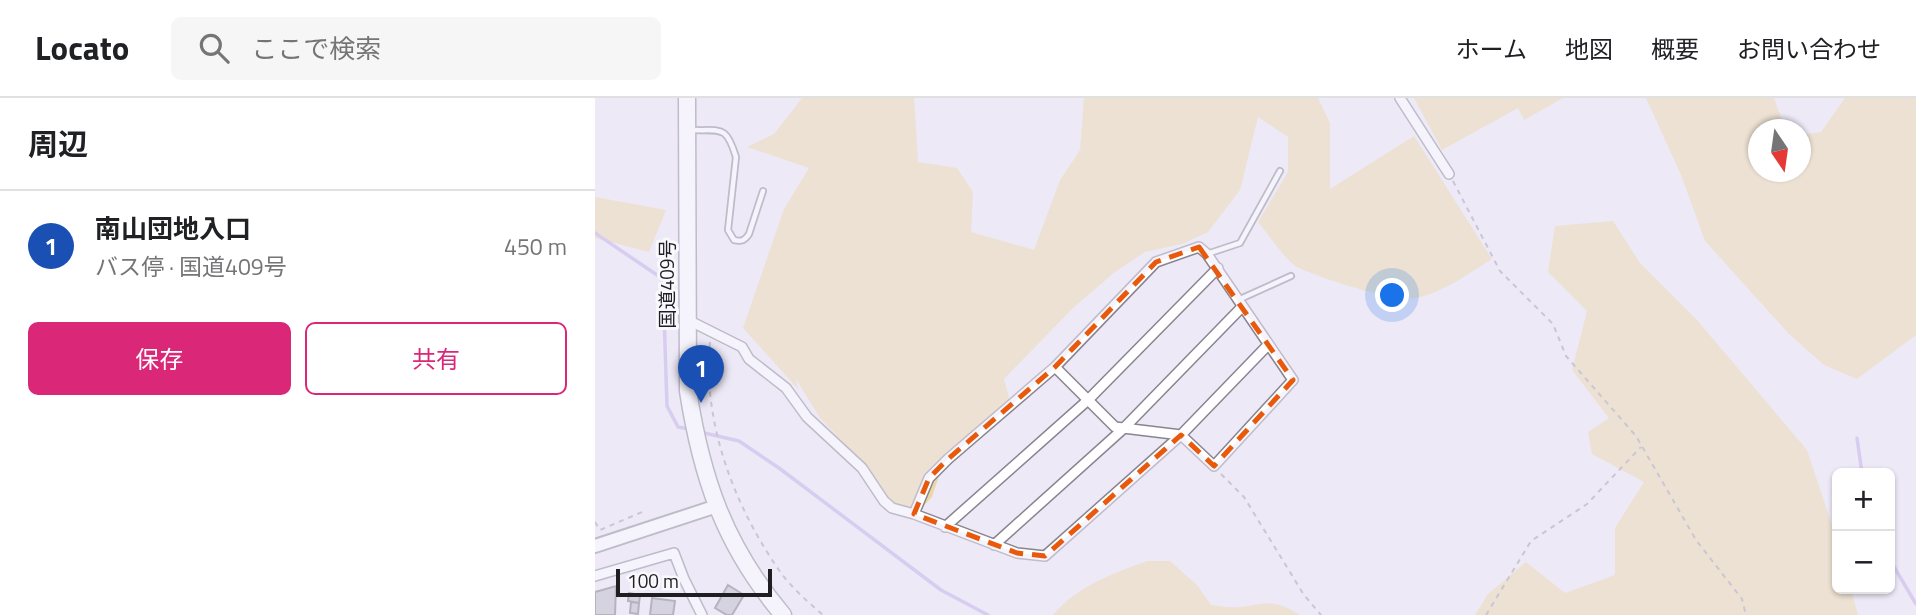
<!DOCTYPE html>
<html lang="ja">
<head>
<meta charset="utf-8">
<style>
  body { margin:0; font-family:"Titillium Web","Noto Sans JP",sans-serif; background:#f6f6f6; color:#202124 }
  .controls { position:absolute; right:21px; bottom:21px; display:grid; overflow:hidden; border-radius:10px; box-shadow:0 2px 5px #0004 }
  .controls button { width:63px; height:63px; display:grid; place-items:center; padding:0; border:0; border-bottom:2px solid #e0e0e0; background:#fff; color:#202124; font:35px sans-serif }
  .compass { position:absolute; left:1153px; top:21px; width:63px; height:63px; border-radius:50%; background:#fff; box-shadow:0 2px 5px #0004; rotate:167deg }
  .scale { position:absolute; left:21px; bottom:18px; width:156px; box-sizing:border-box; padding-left:7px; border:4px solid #1f1e23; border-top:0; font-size:19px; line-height:24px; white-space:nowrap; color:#1f1e23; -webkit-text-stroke:5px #f9f8fd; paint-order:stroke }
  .you { position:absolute; left:798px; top:198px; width:24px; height:24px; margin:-18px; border:5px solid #fff; border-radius:50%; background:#1a73e8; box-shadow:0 0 0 10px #1a73e833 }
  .badge { display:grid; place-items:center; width:46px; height:46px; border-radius:50%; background:#db2777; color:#fff; font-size:23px; font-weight:700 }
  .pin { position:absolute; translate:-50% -58px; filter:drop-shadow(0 2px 4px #0008) }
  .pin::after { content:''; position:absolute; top:37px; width:24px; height:21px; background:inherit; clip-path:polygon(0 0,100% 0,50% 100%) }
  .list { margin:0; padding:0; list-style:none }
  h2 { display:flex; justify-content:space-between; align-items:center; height:91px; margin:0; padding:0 28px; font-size:30px }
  h2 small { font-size:23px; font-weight:400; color:#757577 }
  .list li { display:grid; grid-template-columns:46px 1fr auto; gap:21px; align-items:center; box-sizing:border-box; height:112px; padding:0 28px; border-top:2px solid #e0e0e0 }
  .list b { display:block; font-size:26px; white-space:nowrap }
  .list p { margin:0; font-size:23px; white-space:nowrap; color:#757577 }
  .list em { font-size:23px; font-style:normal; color:#757577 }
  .actions { display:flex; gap:14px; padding:21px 28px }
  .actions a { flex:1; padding:16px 0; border:2px solid #db2777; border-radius:10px; text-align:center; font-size:24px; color:#db2777 }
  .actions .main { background:#db2777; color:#fff }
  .icon { flex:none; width:38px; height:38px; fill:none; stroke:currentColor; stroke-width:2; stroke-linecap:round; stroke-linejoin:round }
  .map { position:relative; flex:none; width:1321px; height:517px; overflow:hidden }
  header { display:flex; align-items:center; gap:42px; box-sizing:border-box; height:98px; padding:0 35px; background:#fff; border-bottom:2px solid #e0e0e0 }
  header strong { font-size:33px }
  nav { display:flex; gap:38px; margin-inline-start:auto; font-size:24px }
  .search { width:490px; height:63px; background:#f6f6f6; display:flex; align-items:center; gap:18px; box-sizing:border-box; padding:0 24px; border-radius:10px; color:#757577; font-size:26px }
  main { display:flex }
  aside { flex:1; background:#fff }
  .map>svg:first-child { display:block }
  .green { fill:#ead8a7 }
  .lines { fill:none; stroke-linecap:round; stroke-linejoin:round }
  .stream { stroke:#beabe7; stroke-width:3.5 }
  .building { fill:#bbb8c5; stroke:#736f7b; stroke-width:2 }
  .lane-casing { stroke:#888591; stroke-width:8 }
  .street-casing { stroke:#888591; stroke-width:12 }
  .secondary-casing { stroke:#888591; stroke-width:16 }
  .highway-casing { stroke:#888591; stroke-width:19 }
  .path { stroke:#9f9ca7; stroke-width:2; stroke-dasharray:5 5; stroke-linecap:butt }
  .lane { stroke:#fff; stroke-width:4.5 }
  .street { stroke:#fff; stroke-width:9 }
  .secondary { stroke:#fff; stroke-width:12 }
  .highway { stroke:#fff; stroke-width:16 }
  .marked { fill:none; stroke:#e8590c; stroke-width:5; stroke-dasharray:14 9; stroke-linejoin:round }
  .labels { text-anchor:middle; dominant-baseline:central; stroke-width:6; stroke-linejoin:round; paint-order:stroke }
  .street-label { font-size:19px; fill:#1f1e23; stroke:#f9f8fd }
</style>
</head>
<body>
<header>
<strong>Locato</strong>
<div class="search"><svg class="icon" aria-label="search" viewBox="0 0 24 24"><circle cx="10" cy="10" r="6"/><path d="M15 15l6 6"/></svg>ここで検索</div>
<nav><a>ホーム</a><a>地図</a><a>概要</a><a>お問い合わせ</a></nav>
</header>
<main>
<aside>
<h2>周辺<small></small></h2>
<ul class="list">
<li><span class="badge" style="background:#1a4fb4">1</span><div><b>南山団地入口</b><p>バス停 · 国道409号</p></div><em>450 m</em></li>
</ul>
<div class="actions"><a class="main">保存</a><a>共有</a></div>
</aside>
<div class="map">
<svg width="1321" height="517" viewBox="0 0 1321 517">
  <rect width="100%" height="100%" fill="#ede9f7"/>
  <path class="green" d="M207,0H319L323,64L362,70L378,94L376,134L439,152L465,82L485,52L489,0H723L735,25V91L819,38L897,161C873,176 849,194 821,200C800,205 722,179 702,169C690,162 673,136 663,124L693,74V39L663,19L645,92L613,134L587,146L550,154L520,174L478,210L409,281L417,311L347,369L337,399L320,417L302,410L280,386L267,364L225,320L201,281L203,291L148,230L189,111L214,70L152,49L179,36Z
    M819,0H968L929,22L923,10L847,52Z
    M1051,0H1179L1190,31L1164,32V74H1206V37L1226,34L1250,0H1321V237L1262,281L1229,267L1194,236L1110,143L1086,77Z
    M0,99L71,112L54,154L0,140Z
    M1018,123L1045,165L1102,222L1212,352L1242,442V491H1256L1263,517H880L893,496L931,464L970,495L1020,477V430L1049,384L997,356L993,334L1014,320L977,272L992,213L953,174L960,128Z
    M552,463H575L602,487L616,507C625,508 635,510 645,509C672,505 680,501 705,517H458C482,488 517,476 552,463Z"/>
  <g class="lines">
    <path class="stream" d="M0,135L65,179L68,185L72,308L83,329L94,331
      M105,334L144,343L184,370L346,492L393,517
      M1262,340L1267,375
      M1295,462L1321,506"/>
  </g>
  <path class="building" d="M133,487L149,497L137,517H132L120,510Z
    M21,488L20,517H0V494Z
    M34,495L45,497L44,505L33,503Z
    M57,500L80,503L78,517H55Z
    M36,504L44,505L43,516L35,515Z"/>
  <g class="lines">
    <g class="lane-casing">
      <path id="lane" d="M97,32C127,33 131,27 141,59L133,132L139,142C147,144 150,142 154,136L168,93
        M612,156L645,145L685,73
        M643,202L696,178"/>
    </g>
    <g class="street-casing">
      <path id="street" d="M805,0L854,76
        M91,221L147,249L154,261L191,290L212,319L267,370L289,403L297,410L319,416L422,455L450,458L586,337L673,247
        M319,416L334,380L353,361L460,269L561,164L604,149L612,156L698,282L619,368L586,337L520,329L460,269
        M350,429L493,302L623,170
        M399,447L528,331L647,209
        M0,478L79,455L89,481L107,517"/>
    </g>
    <g class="secondary-casing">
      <path id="secondary" d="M0,448L122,408"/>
    </g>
    <g class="highway-casing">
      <path id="highway" d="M92,0L93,293C107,382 130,448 188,517"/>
    </g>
    <path class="path" d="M858,83L905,173L958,226L971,258L1041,338L1101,442L1147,501L1151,517
      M115,244C107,325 140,410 186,475C198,491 213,504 228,517
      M626,376L649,399L709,497L726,517
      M0,424L5,432L47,414
      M891,517L936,443L992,406L1046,349"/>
    <use href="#lane" class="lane"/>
    <use href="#street" class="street"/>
    <use href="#secondary" class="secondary"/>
    <use href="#highway" class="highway"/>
  </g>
  <path d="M0 0H1321V517H0ZM604,149L698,282L619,368L586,337L450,458L422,455L319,416L334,380L353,361L460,269L561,164Z" fill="#ede9f7" fill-opacity=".55" fill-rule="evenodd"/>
  <path class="marked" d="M604,149L698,282L619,368L586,337L450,458L422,455L319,416L334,380L353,361L460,269L561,164Z"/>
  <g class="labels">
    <g class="street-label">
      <text transform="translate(71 186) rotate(-90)">国道409号</text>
    </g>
  </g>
</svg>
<div class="controls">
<button>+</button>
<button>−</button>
</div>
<svg class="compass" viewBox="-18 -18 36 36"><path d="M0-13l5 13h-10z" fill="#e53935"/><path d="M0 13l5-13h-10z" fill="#757577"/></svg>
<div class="scale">100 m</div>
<div class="you"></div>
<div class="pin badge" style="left:106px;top:305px;background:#1a4fb4">1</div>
</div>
</main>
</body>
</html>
